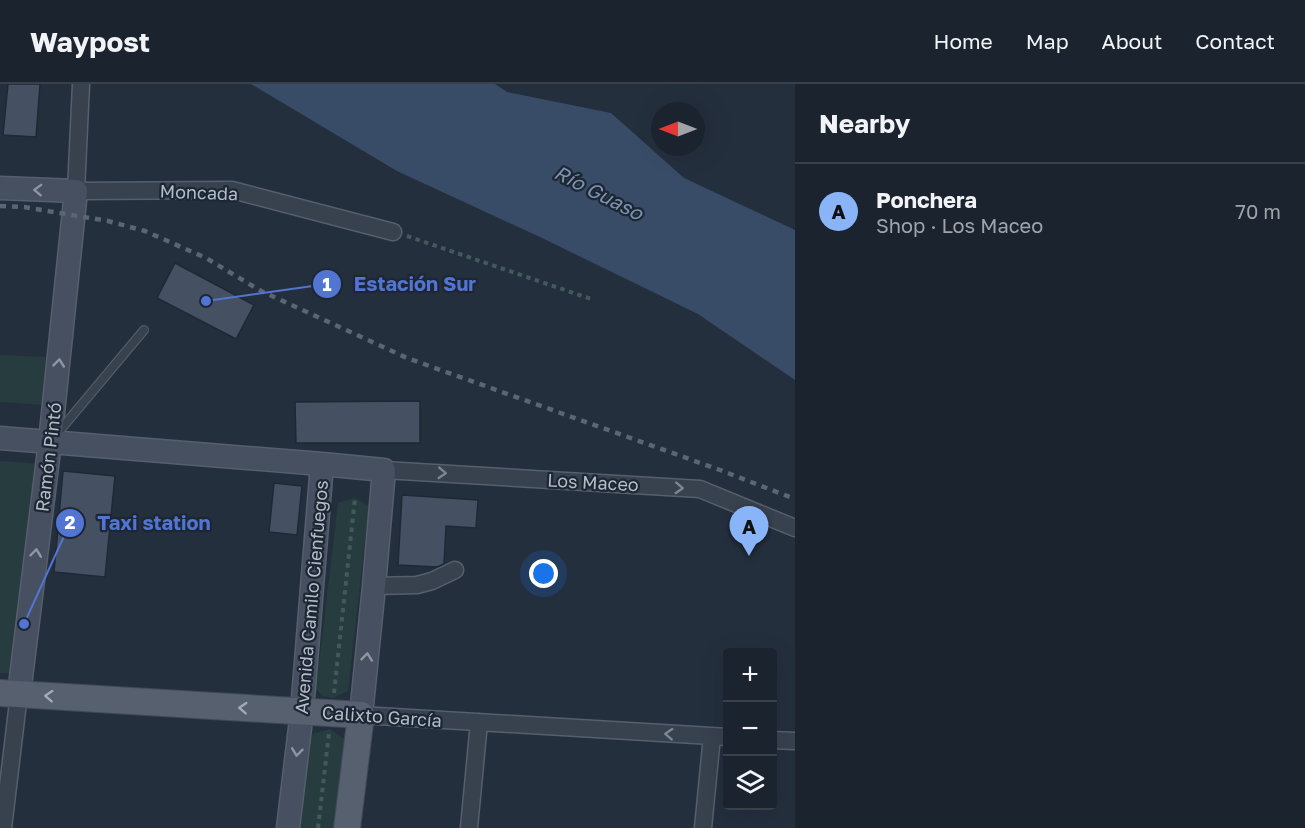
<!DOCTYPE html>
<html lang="en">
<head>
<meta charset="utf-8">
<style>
  body { margin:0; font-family:"Golos Text",sans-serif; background:#242b36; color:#f1f3f6 }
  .controls { position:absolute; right:18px; bottom:18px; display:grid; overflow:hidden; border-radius:6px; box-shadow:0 6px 24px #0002 }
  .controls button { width:54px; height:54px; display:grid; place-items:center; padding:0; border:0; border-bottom:2px solid #39404a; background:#1b232e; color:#f1f3f6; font:30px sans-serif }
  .compass { position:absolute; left:651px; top:18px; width:54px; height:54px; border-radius:50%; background:#1b232e; box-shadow:0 6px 24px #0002; rotate:270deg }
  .you { position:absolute; left:544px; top:490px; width:21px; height:21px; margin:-15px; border:4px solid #fff; border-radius:50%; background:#1a73e8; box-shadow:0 0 0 9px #1a73e833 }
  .badge { display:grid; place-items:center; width:39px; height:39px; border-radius:50%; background:#8ab4f8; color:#111; font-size:20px; font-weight:700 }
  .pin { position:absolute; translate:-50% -50px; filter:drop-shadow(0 2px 3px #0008) }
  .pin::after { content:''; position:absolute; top:32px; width:21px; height:18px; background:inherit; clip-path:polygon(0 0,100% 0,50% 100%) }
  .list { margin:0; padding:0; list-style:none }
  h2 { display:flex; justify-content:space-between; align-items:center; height:78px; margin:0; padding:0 24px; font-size:26px }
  h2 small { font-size:20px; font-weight:400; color:#a0a4aa }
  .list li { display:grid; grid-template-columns:39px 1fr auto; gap:18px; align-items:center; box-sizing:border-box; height:96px; padding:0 24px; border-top:2px solid #39404a }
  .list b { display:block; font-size:22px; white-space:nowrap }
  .list p { margin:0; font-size:20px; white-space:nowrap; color:#a0a4aa }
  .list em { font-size:20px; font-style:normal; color:#a0a4aa }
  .icon { flex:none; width:33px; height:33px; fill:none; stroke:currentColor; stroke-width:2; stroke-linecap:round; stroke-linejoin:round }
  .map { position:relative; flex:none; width:795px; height:744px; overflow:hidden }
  header { display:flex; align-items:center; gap:36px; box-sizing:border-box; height:84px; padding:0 30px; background:#1b232e; border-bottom:2px solid #39404a }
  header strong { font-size:28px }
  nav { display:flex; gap:33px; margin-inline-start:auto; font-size:21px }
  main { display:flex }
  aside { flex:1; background:#1b232e }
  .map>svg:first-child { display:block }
  .green { fill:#263c3f }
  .water { fill:#394c67 }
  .building { fill:#455162; stroke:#1f2835; stroke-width:1.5 }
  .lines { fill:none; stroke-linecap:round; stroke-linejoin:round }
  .lane-casing { stroke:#565f6c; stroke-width:10 }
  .street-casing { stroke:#565f6c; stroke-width:19 }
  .secondary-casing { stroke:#565f6c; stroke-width:25 }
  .primary-casing { stroke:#414a57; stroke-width:28 }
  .path { stroke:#44595c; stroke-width:4; stroke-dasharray:4.5 4.5; stroke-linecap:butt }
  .lane { stroke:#38414e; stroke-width:8 }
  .street { stroke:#38414e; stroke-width:16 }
  .secondary { stroke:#465061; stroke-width:22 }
  .primary { stroke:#56606e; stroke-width:26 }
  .rail { stroke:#5a6575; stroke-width:4.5; stroke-dasharray:6 6; stroke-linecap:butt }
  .oneway { stroke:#8e96a5 }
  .oneway2 { stroke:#7c8592 }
  .oneway3 { stroke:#a1aab7 }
  .labels { text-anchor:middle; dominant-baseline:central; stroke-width:4.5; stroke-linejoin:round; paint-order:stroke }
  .street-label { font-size:18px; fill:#b4bcc9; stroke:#1d2633 }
  .water-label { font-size:20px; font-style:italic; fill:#7c92b1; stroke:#1d2633 }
  .leader { fill:none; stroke:#5274d3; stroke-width:2 }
  .callout-dot { fill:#5274d3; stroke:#1d2633; stroke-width:2 }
  .mark-label { font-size:18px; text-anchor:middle; font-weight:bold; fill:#fff }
  .callout-label { font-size:20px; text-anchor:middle; font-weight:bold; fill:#5274d3; stroke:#1d2633; stroke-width:4.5; stroke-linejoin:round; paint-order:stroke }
</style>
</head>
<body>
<header>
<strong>Waypost</strong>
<nav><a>Home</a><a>Map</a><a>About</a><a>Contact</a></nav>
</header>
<main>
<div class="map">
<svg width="795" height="744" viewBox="0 0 795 744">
  <rect width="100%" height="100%" fill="#242f3e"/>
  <path class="green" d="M0,271L46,273L44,321L0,318Z
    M0,377L41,380L13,590L0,589Z
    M355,414L369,422L348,607L333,614L322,612L316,605L338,419Z
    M330,645L346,656L334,744H300L312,650Z"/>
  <path class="water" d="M251,0H495L507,8L611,29L684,94L795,146V296L698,230L540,153L397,87Z"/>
  <path class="building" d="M8,0H40L36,53L3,51Z
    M175,179L254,221L236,255L157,214Z
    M420,317V359H296L295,318Z
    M63,387L115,392L105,493L54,488Z
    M274,399L302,402L297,451L269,448Z
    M402,411L478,416L476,444L446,442L444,480L437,483L398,481Z"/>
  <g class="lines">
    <g class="lane-casing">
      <path id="lane" d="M56,351L144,246"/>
    </g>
    <g class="street-casing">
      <path id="street" d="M81,0L76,107L232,106L393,148
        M384,386L700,405L795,444
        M374,502L417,501L432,497L455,486
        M361,631L728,653
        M772,656L795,657
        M3,744L19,610
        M469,744L479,638
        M703,744L712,652"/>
    </g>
    <g class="secondary-casing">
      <path id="secondary" d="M0,104L76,107L50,358L19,610
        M0,354L322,380L384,386L374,502L361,631
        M288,744L302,627L322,380"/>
    </g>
    <g class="primary-casing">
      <path id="primary" d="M0,609L361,631L347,744"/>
    </g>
    <path class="path" d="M407,152L594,216
      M334,609L355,414
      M318,744L329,649"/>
    <use href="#lane" class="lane"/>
    <use href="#street" class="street"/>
    <use href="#secondary" class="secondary"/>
    <use href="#primary" class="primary"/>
    <path class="rail" d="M0,122L24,123L108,137L145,147L206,174L261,207L407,274L720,386L795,415"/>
  </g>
  <defs><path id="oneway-chevron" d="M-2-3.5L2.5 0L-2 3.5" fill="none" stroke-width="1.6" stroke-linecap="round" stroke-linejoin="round" transform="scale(1.5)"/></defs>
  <g class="oneway">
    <use href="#oneway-chevron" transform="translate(38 106) rotate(-178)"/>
    <use href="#oneway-chevron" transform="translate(59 279) rotate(-84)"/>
    <use href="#oneway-chevron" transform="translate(36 469) rotate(-83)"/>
    <use href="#oneway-chevron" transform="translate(367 573) rotate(-84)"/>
    <use href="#oneway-chevron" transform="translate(297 668) rotate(97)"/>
  </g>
  <g class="oneway2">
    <use href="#oneway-chevron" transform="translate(442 389) rotate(3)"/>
    <use href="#oneway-chevron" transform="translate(679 404) rotate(3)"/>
    <use href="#oneway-chevron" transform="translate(669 650) rotate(-177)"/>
  </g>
  <g class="oneway3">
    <use href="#oneway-chevron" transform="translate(49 612) rotate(-177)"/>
    <use href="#oneway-chevron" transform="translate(243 624) rotate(-177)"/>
  </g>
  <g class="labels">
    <g class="street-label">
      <text transform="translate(199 108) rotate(2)">Moncada</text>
      <text transform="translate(48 373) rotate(-83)">Ramón Pintó</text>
      <text transform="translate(593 398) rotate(3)">Los Maceo</text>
      <text transform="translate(311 513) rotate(-85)">Avenida Camilo Cienfuegos</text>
      <text transform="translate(382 632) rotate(4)">Calixto García</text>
    </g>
    <g class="water-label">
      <text transform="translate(599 108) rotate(27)">Río Guaso</text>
    </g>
  </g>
  <path class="leader" d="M206 217L327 200M24 540L70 439"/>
  <g class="callout-dot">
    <circle cx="206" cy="217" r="6"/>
    <circle cx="24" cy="540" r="6"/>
    <circle cx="327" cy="200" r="15"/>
    <circle cx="70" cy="439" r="15"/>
  </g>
  <g class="mark-label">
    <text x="327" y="207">1</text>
    <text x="70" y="445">2</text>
  </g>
  <g class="callout-label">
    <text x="415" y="207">Estación Sur</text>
    <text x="154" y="446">Taxi station</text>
  </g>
</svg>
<div class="controls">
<button>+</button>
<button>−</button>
<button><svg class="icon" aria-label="layers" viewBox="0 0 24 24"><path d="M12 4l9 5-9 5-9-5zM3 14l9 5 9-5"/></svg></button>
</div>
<svg class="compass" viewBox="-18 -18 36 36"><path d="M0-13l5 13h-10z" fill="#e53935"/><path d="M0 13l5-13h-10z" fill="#a0a4aa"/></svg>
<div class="you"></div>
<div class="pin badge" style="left:749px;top:472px">A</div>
</div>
<aside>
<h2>Nearby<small></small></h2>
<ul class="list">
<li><span class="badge">A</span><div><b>Ponchera</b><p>Shop · Los Maceo</p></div><em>70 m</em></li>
</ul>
</aside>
</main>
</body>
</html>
